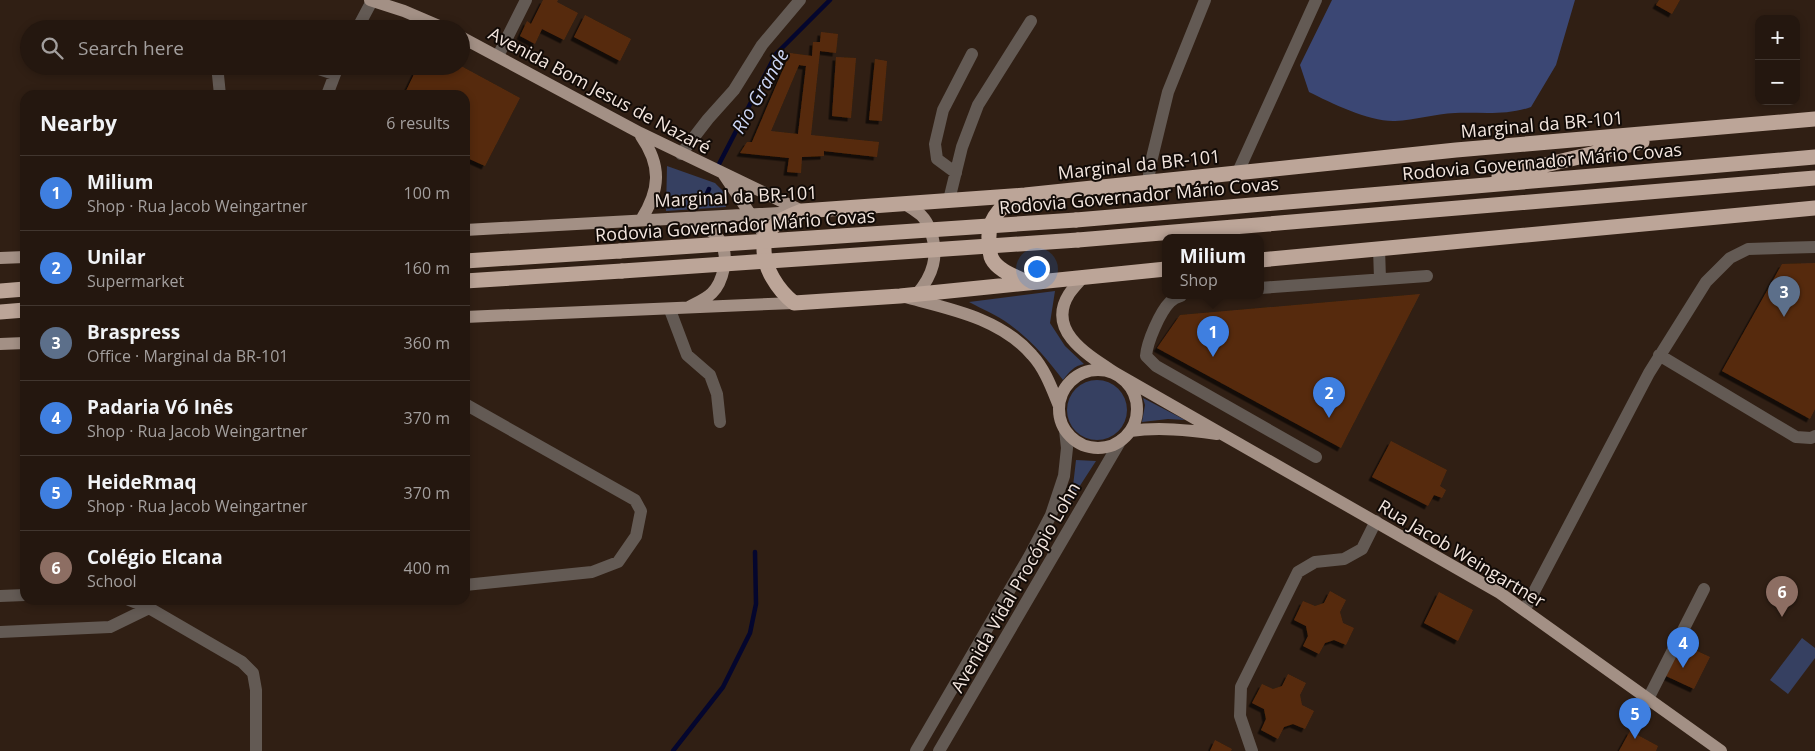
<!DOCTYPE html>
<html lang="en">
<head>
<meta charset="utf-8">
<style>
  body { margin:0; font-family:"Open Sans",sans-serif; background:#30241d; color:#f1f3f6 }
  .controls { position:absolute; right:15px; top:15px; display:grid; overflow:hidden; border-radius:10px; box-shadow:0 2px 8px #0003 }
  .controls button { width:45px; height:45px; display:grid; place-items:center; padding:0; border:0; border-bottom:1px solid #41362f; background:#24170f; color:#f1f3f6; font:25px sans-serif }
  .you { position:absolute; left:1036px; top:268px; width:18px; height:18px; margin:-12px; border:4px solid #fff; border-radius:50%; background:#1a73e8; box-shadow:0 0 0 8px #1a73e833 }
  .badge { display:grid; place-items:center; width:32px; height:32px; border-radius:50%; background:#9db4fd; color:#fff; font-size:16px; font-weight:700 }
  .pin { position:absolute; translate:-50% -41px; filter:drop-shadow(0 1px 2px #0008) }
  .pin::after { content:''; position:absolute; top:26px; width:18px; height:15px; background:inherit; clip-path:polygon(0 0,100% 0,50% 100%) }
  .popup { position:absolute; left:1162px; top:234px; width:102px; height:65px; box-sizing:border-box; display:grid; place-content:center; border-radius:10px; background:#24170f; filter:drop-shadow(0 1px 4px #0005); font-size:16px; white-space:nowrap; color:#a39f9e }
  .popup b { font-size:19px; color:#f1f3f6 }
  .popup::after { content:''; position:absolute; left:50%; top:100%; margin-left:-10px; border:10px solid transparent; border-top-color:#24170f }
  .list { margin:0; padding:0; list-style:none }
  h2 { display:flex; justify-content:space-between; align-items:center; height:65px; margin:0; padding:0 20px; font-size:21px }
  h2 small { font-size:16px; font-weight:400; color:#a39f9e }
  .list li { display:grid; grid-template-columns:32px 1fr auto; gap:15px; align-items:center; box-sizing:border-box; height:75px; padding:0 20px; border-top:1px solid #41362f }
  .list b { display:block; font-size:19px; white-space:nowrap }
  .list p { margin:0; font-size:16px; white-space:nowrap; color:#a39f9e }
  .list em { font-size:16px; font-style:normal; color:#a39f9e }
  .icon { flex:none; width:28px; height:28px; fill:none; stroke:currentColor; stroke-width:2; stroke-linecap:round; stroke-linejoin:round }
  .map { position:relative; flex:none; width:1815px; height:751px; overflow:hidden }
  .search { position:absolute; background:#24170f; box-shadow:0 2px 8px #0003; left:20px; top:20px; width:450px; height:55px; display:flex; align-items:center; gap:12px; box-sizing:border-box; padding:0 18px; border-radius:28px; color:#a39f9e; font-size:19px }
  .panel { position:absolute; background:#24170f; box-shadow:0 2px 8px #0003; left:20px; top:90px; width:450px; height:515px; border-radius:15px }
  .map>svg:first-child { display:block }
  .green { fill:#364061 }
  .forest { fill:#3b4774 }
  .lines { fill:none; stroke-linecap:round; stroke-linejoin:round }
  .stream { stroke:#04062e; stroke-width:4.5 }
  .building { fill:#572b0c; fill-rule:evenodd; filter:url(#shadow) }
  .minor { stroke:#635a54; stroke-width:12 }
  .major { stroke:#a39085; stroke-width:12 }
  .highway { stroke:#bca598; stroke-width:15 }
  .highway-bridge { stroke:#bca598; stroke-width:15 }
  .labels { text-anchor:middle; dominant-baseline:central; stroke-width:4; stroke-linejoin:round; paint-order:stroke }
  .street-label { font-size:18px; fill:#f3e6df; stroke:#120b07 }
  .water-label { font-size:19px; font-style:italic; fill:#ccd6f5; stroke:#120b07 }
</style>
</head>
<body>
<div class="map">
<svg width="1815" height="751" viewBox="0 0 1815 751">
  <defs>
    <filter id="shadow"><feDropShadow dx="-3.5" dy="3.5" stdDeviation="0" flood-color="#0009"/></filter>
  </defs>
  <rect width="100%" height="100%" fill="#301f14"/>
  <path class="green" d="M667,166L715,183L724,192L726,207L666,211Z
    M1055,291L1050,323L1065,346L1084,364C1074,366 1070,371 1063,380C1047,359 1031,340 1009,324C997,315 982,309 969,302Z
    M1067 410a30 30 0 1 1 60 0a30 30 0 1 1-60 0Z
    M1143,398L1185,420L1168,419L1142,422L1145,405Z
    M1076,460L1096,461L1059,518L1073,486Z
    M1802,638L1815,648V658L1788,694L1770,680Z"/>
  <path class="forest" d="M1332,0H1575L1556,65L1531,107C1505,116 1482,112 1455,113C1435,114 1415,120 1395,121C1370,122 1331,103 1309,92L1300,65Z"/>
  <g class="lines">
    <path class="stream" d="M718,166L776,54L830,0
      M702,204L709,189
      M673,751L723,687L750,633L756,604L755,552"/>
  </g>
  <path class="building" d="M543,0H558L557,2L578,13L564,40L542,29L535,44L520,36L527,21L531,24Z
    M1659,0H1680L1672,14L1656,5Z
    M585,15L631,39L620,61L574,37Z
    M821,32L838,34L836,53L820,51L811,135L879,142L877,157L824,151V156L802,157L801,173L787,172L789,158L740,153L747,142H752L790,53L812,56L813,42H820ZM799,65L806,66L798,134L771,131Z
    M836,57L856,58L851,118L832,116Z
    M875,59L887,61L882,121L869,120Z
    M418,66H461L520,98L485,166L465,157V95H404Z
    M1815,263V409L1810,419L1722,371L1782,264Z
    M1420,294L1341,448L1157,348L1180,315Z
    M1391,441L1447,470L1440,486L1446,490L1442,498L1434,495L1428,506L1372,477Z
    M1330,591L1346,600L1340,612L1343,623L1354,628L1346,645L1334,640L1325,643L1319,654L1303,646L1308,636L1306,626L1294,620L1303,601L1315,606L1324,603Z
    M1439,592L1473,610L1458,641L1424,623Z
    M1682,644L1710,657L1694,689L1666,676Z
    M1288,674L1306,683L1300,695L1302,705L1314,711L1305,729L1293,724L1284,727L1278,739L1261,730L1266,719L1264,709L1252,703L1262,684L1273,689L1282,686Z
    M1630,731L1658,746L1656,751H1619Z
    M1215,740L1232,749L1231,751H1210Z"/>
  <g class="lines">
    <path class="minor" d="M357,29L372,1
      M498,56L526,0
      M310,66L334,74
      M220,95L218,75L220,66
      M327,95L338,66
      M681,154L708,119L734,90L762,45L800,0
      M1238,172L1316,0
      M956,173L937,159L935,144L943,110L972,54
      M1148,182L1151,162L1168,92L1205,0
      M949,200L962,147L978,105L1031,21
      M1379,248L1380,279
      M1260,288L1427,276
      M1181,296C1177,297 1173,299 1170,302C1160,312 1147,342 1146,356L1156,366L1316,457
      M670,310L687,355L710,375L717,394L720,422
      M1659,355L1796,437L1811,438L1815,436
      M465,404L635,500L641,511L636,536L618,562L592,572L465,585
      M0,596L25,595
      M129,600L149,608L242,662L253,673L256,690V751
      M1525,609L1649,373L1706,282L1730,258L1748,249L1815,247
      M0,632L110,627L149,608
      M1648,699L1704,589
      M916,751L1030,555L1051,515L1064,476L1067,448L1065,430
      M939,751L1121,440
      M1252,751L1240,716L1241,687L1298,572L1315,562L1344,559L1362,549L1376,521"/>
    <path class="major" d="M370,0L404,11L446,29
      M461,37L640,133L802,211
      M724,175L765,236
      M905,204C910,207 916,211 921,215C926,220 929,226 931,232C939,256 933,275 917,294
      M641,220C660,190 662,166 641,136
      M685,221C698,224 714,230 721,242C729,257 723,282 712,293C706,299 696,303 689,307
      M465,230L797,212
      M0,258L25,257
      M1084,276C1079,282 1073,288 1069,294C1045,332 1091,357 1117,374L1500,593L1721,751
      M905,297C950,309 1000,318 1032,355C1045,369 1052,389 1059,406
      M465,317L794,303
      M0,344L25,343
      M1059 409a39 39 0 1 1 78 0a39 39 0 1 1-78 0Z
      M1130,431C1159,427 1188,430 1217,434"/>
    <path class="highway" d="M1499,176L1642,142
      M1019,197C998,206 985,224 990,247C990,250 990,256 992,259C998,271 1017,277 1028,283
      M1076,220L1815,157
      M1078,240L1815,178
      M1260,260L1815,208
      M465,261L620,251
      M1166,269L900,296L794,303C778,290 763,268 764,246C764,242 764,238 766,235C774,222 789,216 802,211L1025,195L1456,150L1815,119
      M465,281L622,271
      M0,291L25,289
      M0,312L25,310"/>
    <path class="highway-bridge" d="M620,251L1076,220
      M622,271L1078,240"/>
  </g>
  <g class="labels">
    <g class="street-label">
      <text transform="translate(600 90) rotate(28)">Avenida Bom Jesus de Nazaré</text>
      <text transform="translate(1542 124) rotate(-5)">Marginal da BR-101</text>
      <text transform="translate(1542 161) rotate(-5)">Rodovia Governador Mário Covas</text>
      <text transform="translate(1139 164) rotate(-6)">Marginal da BR-101</text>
      <text transform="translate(1139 195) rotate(-5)">Rodovia Governador Mário Covas</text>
      <text transform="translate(736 196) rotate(-3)">Marginal da BR-101</text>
      <text transform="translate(735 225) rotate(-4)">Rodovia Governador Mário Covas</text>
      <text transform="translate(1462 553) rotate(31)">Rua Jacob Weingartner</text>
      <text transform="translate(1015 587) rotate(-60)">Avenida Vidal Procópio Lohn</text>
    </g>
    <g class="water-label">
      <text transform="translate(760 91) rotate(-60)">Rio Grande</text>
    </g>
  </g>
</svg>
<div class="controls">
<button>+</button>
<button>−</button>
</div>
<div class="you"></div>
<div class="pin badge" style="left:1213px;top:357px;background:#3f7fe0">1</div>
<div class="popup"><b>Milium</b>Shop</div>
<div class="pin badge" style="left:1329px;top:418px;background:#3f7fe0">2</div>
<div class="pin badge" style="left:1784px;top:317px;background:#5c6f8a">3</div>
<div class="pin badge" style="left:1683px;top:668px;background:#3f7fe0">4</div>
<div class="pin badge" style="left:1635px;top:739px;background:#3f7fe0">5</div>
<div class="pin badge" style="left:1782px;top:617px;background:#8d6e63">6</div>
<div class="search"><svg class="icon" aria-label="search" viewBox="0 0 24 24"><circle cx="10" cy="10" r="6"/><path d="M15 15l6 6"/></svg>Search here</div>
<section class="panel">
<h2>Nearby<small>6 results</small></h2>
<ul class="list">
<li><span class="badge" style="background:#3f7fe0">1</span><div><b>Milium</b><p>Shop · Rua Jacob Weingartner</p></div><em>100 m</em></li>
<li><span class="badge" style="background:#3f7fe0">2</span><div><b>Unilar</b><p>Supermarket</p></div><em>160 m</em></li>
<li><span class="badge" style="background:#5c6f8a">3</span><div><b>Braspress</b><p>Office · Marginal da BR-101</p></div><em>360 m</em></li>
<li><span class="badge" style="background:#3f7fe0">4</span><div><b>Padaria Vó Inês</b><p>Shop · Rua Jacob Weingartner</p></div><em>370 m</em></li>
<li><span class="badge" style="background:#3f7fe0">5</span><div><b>HeideRmaq</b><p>Shop · Rua Jacob Weingartner</p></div><em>370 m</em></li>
<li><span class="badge" style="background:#8d6e63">6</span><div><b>Colégio Elcana</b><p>School</p></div><em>400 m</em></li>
</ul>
</section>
</div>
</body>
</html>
